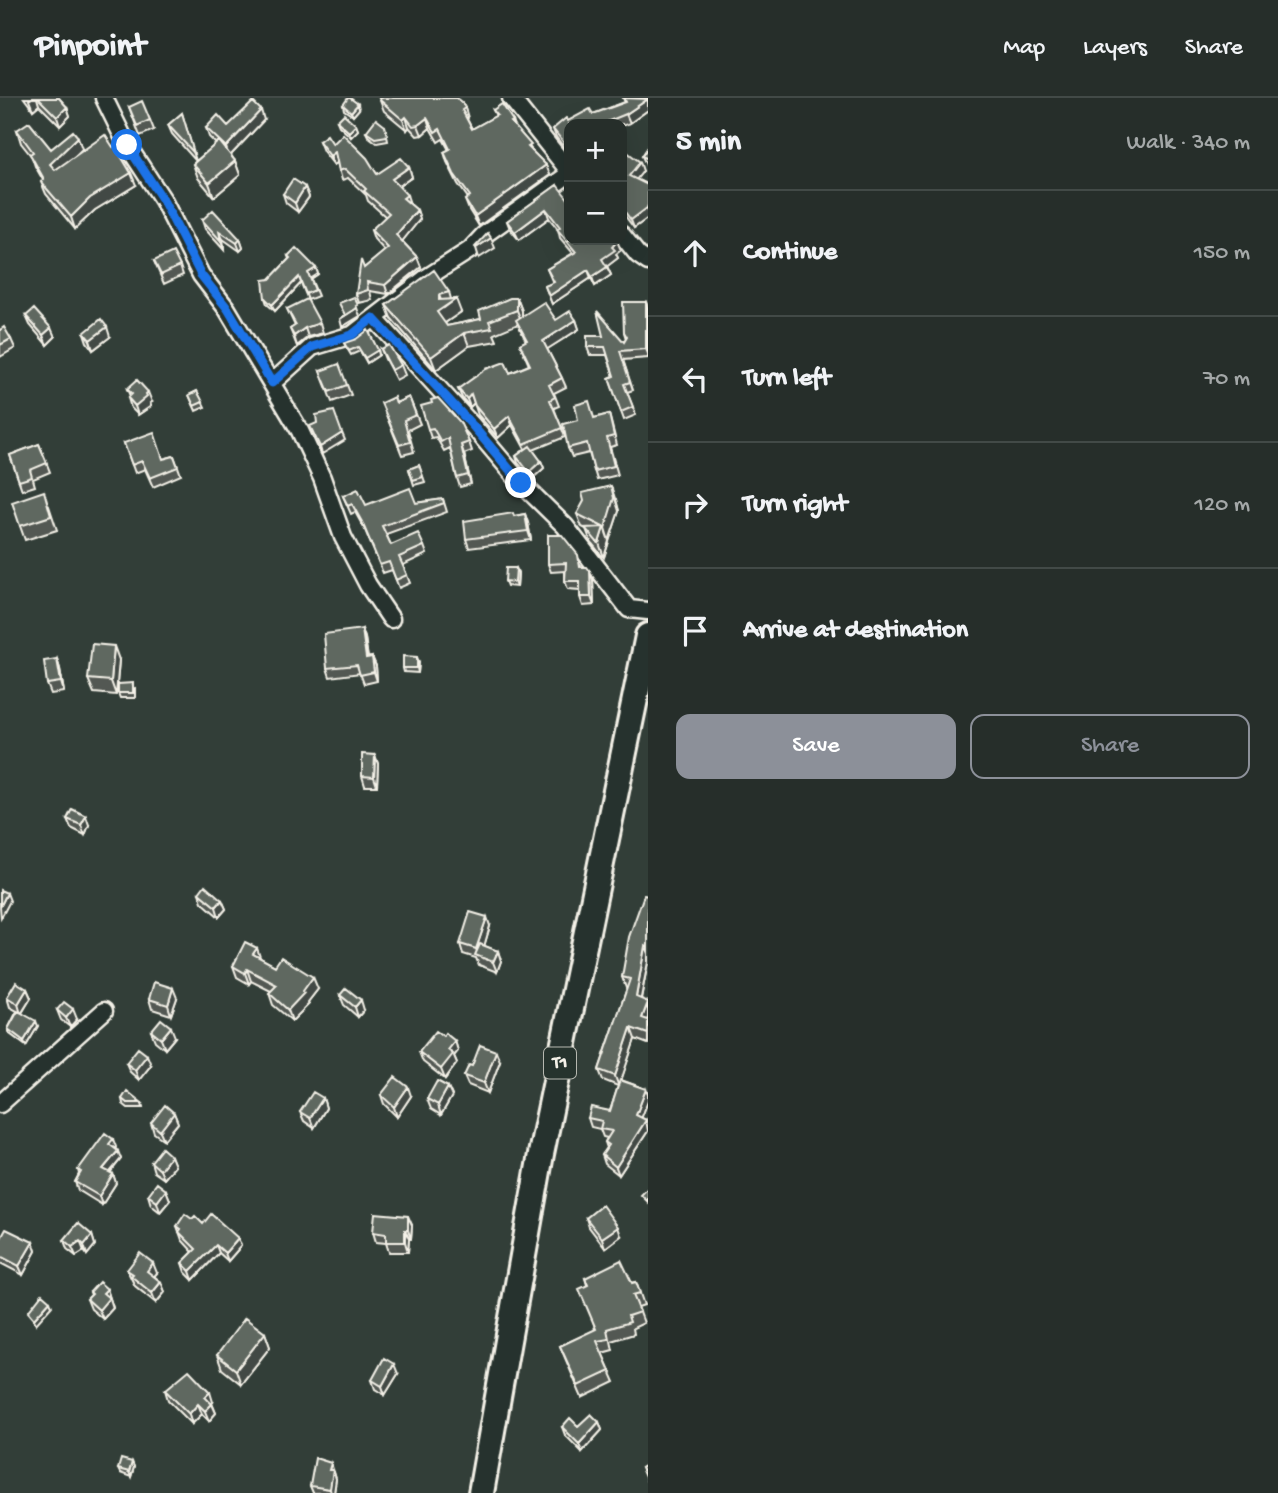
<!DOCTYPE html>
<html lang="en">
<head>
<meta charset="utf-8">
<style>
  body { margin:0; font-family:"Gochi Hand",sans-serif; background:#2e3632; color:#f1f3f6 }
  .controls { position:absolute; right:21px; top:21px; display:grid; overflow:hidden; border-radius:14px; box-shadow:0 7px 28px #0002 }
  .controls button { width:63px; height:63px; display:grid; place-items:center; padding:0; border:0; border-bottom:2px solid #424a47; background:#262e2a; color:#f1f3f6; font:35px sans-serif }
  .stop { position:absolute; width:21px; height:21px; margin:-16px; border:5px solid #1a73e8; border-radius:50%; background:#fff }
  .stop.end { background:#1a73e8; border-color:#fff; box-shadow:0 2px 7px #0008 }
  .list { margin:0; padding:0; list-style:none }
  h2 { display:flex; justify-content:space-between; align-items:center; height:91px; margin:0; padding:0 28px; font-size:30px }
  h2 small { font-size:23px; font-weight:400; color:#a4a8a8 }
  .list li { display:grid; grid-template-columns:46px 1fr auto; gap:21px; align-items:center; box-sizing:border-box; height:126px; padding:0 28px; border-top:2px solid #424a47 }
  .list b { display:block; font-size:26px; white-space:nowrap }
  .list em { font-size:23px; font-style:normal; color:#a4a8a8 }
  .actions { display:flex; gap:14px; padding:21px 28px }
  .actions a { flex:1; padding:16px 0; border:2px solid #8c9099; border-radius:14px; text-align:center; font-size:24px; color:#8c9099 }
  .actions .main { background:#8c9099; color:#fff }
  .icon { flex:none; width:38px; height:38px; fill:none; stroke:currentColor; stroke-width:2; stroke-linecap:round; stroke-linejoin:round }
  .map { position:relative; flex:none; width:648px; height:1395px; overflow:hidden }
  header { display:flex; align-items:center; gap:42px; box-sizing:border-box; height:98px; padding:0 35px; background:#262e2a; border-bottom:2px solid #424a47 }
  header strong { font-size:33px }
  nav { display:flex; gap:38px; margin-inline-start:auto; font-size:24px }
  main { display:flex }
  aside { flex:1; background:#262e2a }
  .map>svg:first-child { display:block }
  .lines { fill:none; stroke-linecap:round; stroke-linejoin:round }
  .minor-casing { stroke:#f4f1e8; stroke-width:21 }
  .trunk-casing { stroke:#f4f1e8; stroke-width:30 }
  .minor { stroke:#26332d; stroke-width:16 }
  .trunk { stroke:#26332d; stroke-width:24 }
  .wall { fill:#525953; stroke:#f4f1e8; stroke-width:2 }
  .shaded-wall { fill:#424944; stroke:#f4f1e8; stroke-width:2 }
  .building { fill:#5f6861; stroke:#f4f1e8; stroke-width:2 }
  .route { stroke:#1a73e8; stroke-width:9 }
  .labels { text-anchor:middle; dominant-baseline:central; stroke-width:6; stroke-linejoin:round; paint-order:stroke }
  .shield { fill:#26332d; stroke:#b6b8b0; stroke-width:2 }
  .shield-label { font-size:19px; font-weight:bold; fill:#f4f1e8 }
</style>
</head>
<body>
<header>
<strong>Pinpoint</strong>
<nav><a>Map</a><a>Layers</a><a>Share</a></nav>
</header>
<main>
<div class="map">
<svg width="648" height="1395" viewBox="0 0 648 1395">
  <rect width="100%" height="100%" fill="#323e38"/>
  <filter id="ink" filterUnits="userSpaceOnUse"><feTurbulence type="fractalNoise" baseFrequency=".0143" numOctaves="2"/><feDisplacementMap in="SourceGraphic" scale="14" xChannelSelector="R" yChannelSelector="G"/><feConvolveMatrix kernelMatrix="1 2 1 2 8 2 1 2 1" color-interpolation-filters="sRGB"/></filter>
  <g filter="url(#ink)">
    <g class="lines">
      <g class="minor-casing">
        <path id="minor" d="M104,0L127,47L163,102L201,177L227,211L300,333L322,380L343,439L368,487L391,521
          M511,0L569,73
          M622,137L638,157L648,164
          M374,220L472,327L521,385L565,428L629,511L648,513
          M272,285L312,249L352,237L426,180L470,152L484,137L569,76
          M0,1006L104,913"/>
      </g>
      <g class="trunk-casing">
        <path id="trunk" d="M481,1395L541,1056L648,538"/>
      </g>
      <use href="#minor" class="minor"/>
      <use href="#trunk" class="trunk"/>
    </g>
    <path class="wall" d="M24,0H59L67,9L70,18L60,28L39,7L33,12Z
      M379,0L465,10L468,20L467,21L472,31L496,18L493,12L513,23L515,29L534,55L546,67L550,77L479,128L469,112L465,102L468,100L458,86L447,64L444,54L449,52L443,41L438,44L430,30L422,37L417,38L409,29L407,32L384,13Z
      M623,0H648V12L630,25L622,28V26H569V56L556,39L553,31L625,4Z
      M343,7L359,11L353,18L344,12Z
      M129,9L150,22L154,32L140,38Z
      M182,15L196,63L216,46L209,39L206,30L228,28L264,22L231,57L235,63L240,77L214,99L198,80L193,66L196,63L172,36L168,27Z
      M337,23L356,27L358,32L351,39L339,28Z
      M385,28L388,43L377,45L368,38L366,34Z
      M17,32L51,51H82L75,58L136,87L95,112L75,131L46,96L41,84L43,82L35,68L32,59L21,45Z
      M319,43L333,46L377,76L409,69L412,79L399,88L410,106L417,112L420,121L402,143L417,159L421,169L388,196L370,193L372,202L359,205L356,196L364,170L385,153L374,141L371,132L386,119L368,103L366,97L348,80L342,82L337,64L334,67L323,53Z
      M648,49V71L642,58Z
      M622,50L643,73L636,81L648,87V120L634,130L622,114Z
      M557,87L569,142L621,152L616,156L618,160L607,168L611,177L595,188L591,180L552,206L545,188L553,185L547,171L573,155L560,140L558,131L549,120L519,142L510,131L507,123Z
      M305,89L309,99L298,114L286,105L283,96Z
      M202,122L240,141L243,150L240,153L223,141L224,152L205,131Z
      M288,158L316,170L318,176L311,181L318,198L308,202L301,185L275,213L267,206L265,200L270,181L289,161Z
      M154,163L180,168L183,177L164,186Z
      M449,194L451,201L461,214L445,225L447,228L481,221L517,200L522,213V218L556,222H576L579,231L547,251L562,280L566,289L554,295L559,308L554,310L565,339L533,352L541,363L544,370L532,381L518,365L516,358L525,351L512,327L498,340L478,317L474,305L470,309L462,300L458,291L510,275L529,267L520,246L526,243L518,226L494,236L497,243L469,248L436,272L391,220L386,207Z
      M646,204L648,210V260L623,262L633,292L627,294L636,317L624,322L609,280L614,278L607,257H590L587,249L624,244L626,241L624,234Z
      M287,211L320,225L323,235L308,239L297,248L290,231L295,228Z
      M26,218L55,239L47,247L30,227Z
      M0,232L11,241L15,250L0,259Z
      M84,235L110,239L93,252L87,244Z
      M356,241L378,252L379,257L367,265L360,253L351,257L344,245Z
      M381,251L401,267L405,277L396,282L385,261Z
      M320,273L347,287L351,297L332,304Z
      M127,291L152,304L150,305L151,308L138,317L131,310L128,300L130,298Z
      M197,293L205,309L196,313L189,297Z
      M409,299L420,326L408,332L414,354L402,357L385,314L396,305Z
      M432,305L469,344L472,353L464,356L471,386L460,389L457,380L450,350L444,353L436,339L431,340L428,331Z
      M609,316L617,347L610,349L618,377L597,382L589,355L572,359L568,350L595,320Z
      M124,345L163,361L174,358L181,377L153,389L145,371L135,375Z
      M39,346L50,374L33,381L35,388L22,392L10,357Z
      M419,367L425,384L414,387L409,371Z
      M343,398L366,407L416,405L443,401L447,414L386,436L391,447L424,448L427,456L403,467L410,485L399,490L392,472L383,475L365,432L355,414L351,416Z
      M616,401L619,413L604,459L602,458L591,444L586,431L582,429L577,416Z
      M49,408L57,432L25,442L20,428Z
      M525,416L528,425L531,442L469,450L466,441L515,418Z
      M548,437L582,469L590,473L593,482L594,507L583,508L580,499V492L568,491L565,483V473L551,474L548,466Z
      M516,470L518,475L517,489L507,488L505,483Z
      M362,531L365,540L368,560L372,559L376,568L377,583L364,586L360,575L330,579L327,570Z
      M57,561L60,571L64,594L51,596L47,586Z
      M119,562L116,597L94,595L88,581Z
      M419,564L418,575L404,574L403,570Z
      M135,590V600H120L118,595Z
      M375,657L378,666L377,688H365L362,678Z
      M67,721L89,727L85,737L71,730Z
      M199,795L222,802L226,811L219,819L202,804Z
      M648,798V864L641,901L648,904V946L635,941L621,982L646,991L648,997V1003L641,1020L646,1022L648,1033L619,1077L605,1066L602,1057L607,1050L605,1044L607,1040L603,1039L600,1031L591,1029L588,1020L610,1013L618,988L603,982L599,972L627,890H626L622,879Z
      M490,828L484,848L498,853L501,863L497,874L479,867L476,860L463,856L460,846Z
      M260,860L318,891L308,904L309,906L292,923L273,907L269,895L271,893L251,883L249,886L237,879L233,868Z
      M27,891L31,900L22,915L38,928L26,948L10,936L8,931L17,913L10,909L7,899Z
      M340,897L364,912L358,919L344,907Z
      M177,900L171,917L152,911L149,901Z
      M57,912L77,921L70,929L61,922Z
      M151,933L175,939L165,951L155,943Z
      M443,938L455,943L458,953L454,958L457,965L445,981L423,964L419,954Z
      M500,963L488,995L468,987L464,978L472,968Z
      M126,965L151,967L139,982L130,974Z
      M448,989L452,998L441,1017L431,1011L427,1001Z
      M381,997L411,998L397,1019L384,1006Z
      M323,1000L326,1010L314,1030L304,1023L300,1014Z
      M122,1001L142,1005L143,1010H128L123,1006Z
      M174,1015L178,1025L164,1042L154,1035L151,1025Z
      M116,1049L115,1050L121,1061L110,1075L113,1076L116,1085L102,1107L78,1092L75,1084L79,1076L78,1072Z
      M171,1058L175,1068L164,1081L154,1074L151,1064Z
      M166,1092L170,1102L160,1114L151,1107L148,1097Z
      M586,1120L621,1138L605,1150L589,1129Z
      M192,1121L238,1140L241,1148L228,1163L219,1155L193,1182L185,1174L182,1165L193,1154L182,1142L177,1128Z
      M412,1127L411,1141H409L408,1154H389L386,1145L376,1144L373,1134Z
      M92,1137L95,1147L87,1157L84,1153L76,1158L67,1151L64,1142Z
      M0,1142L33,1144L36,1153L23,1177L0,1165Z
      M127,1172L157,1175L154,1178L161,1184L165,1194L156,1205L135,1188Z
      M585,1180L632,1185L636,1184L644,1207L638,1209L644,1225L633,1230L634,1236L611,1243L613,1252L602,1255L615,1284L582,1300L560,1248L595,1232L587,1187Z
      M107,1191L113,1210L103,1221L91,1211L87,1201L91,1197L90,1194Z
      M265,1235L270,1249L241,1286L222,1271L217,1257Z
      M398,1276L385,1297L375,1291L372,1282Z
      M165,1292L213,1304L212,1305L216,1315L209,1323L202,1316L192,1326L168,1302Z
      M599,1324L602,1332L582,1354L565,1337L562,1329L578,1328Z
      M132,1364L134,1369L131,1379L120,1375L118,1371Z
      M648,1366V1386L641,1370Z
      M334,1374L336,1381L334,1395H313L310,1388Z"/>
    <path class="shaded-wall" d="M32,0H37L39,7L33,12L29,2Z
      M648,1V12L630,25L626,16Z
      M358,6L359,11L353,18L351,14Z
      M67,9L70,18L60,28L57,19Z
      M261,12L264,22L229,59L226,49Z
      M406,19L409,29L407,32L403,22Z
      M427,20L430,30L422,37L418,27Z
      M356,27L358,32L351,39L349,34Z
      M78,39L82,51L55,78L50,66Z
      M335,54L338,64L334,67L330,58Z
      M235,63L240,77L214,99L209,85Z
      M640,64L643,73L632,87L629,78Z
      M546,67L550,77L479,128L475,118Z
      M409,69L412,79L396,90L392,81Z
      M131,75L136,87L95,112L75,131L71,119L90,100Z
      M305,89L309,99L298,114L295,105Z
      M407,97L410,106L403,100Z
      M648,107V120L634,130L631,122Z
      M546,111L549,120L519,142L515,134Z
      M417,112L420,121L400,146L396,137Z
      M219,133L223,141L224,152L221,143Z
      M491,140L495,150L479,160L476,150Z
      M240,141L243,150L240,153L237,145Z
      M617,143L621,152L616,156L618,160L605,170L602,161Z
      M417,159L421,169L388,196L385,187Z
      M607,169L611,177L595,188L592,179Z
      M316,170L318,176L310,181L308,175Z
      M588,172L591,180L552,206L549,198Z
      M299,179L301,185L275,213L272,207Z
      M439,197L444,210L456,201L461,214L442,227L437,214L439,202Z
      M517,200L522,213V225L517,212Z
      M646,204L648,210V256L646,251Z
      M357,210L360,218L342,229L340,221Z
      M576,222L579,231L546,252L543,243Z
      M107,229L110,239L93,252L90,242Z
      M51,230L55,239L47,247L43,237Z
      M305,230L308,239L297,248L294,238Z
      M464,235L469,248L436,272L431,259Z
      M378,252L379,257L367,265L365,260Z
      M148,294L152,304L150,305L151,308L138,317L135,308Z
      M471,296L474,305L470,309L467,301Z
      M509,318L512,327L498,340L494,331Z
      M342,335L345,342L322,356L320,349Z
      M461,347L464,356L471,386L468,377Z
      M541,363L544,370L532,381L529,374Z
      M611,388L619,413L609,443L605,430Z
      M525,416L528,425L531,442L528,433Z
      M604,429L609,443L604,459L599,445Z
      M516,470L518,475L517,489L515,484Z
      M590,473L593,482L594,507L591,499Z
      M362,531L365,540L369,569L366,560Z
      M114,548L119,562L116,597L111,583Z
      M372,559L376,568L377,583L374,574Z
      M417,559L419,564L418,575L417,570Z
      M57,561L60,571L64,594L61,584Z
      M375,657L378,666L377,688L374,679Z
      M86,718L89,727L85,737L81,727Z
      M7,795L10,803L1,820L0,809Z
      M222,802L226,811L219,819L216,809Z
      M487,819L490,828L481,859L479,858L476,851Z
      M645,848L648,856V864L639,910L636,899Z
      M257,850L261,862L253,856Z
      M498,853L501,863L497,874L493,864Z
      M247,871L251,883L249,886L245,875Z
      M313,879L318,891L308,904L309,906L292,923L288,912Z
      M173,890L177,900L171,917L168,907Z
      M27,891L31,900L21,916L18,906Z
      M361,902L364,912L358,919L355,909Z
      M648,905V927L642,920Z
      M73,911L77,921L70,929L66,920Z
      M36,923L38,928L26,948L24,943Z
      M171,929L175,939L165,951L161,941Z
      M631,930L635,941L619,989L615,978Z
      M455,943L458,953L454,958L457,965L445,981L441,971L448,952Z
      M496,953L500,963L488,995L484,985Z
      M147,957L151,967L139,982L135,972Z
      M408,989L411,998L397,1019L394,1009Z
      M448,989L452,998L441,1017L438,1007Z
      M646,991L648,997V1003L639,1026L636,1017Z
      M323,1000L326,1010L314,1030L310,1020Z
      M174,1015L178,1025L164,1042L160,1033Z
      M646,1022L648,1033L619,1077L616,1069Z
      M113,1041L116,1049L112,1054L109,1046Z
      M118,1053L121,1061L106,1079L103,1071Z
      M171,1058L175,1068L164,1081L160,1072Z
      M113,1076L116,1085L102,1107L99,1098Z
      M166,1092L170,1102L160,1114L157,1104Z
      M408,1118L412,1127L411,1141L408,1132Z
      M618,1129L621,1138L605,1150L602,1140Z
      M405,1132L409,1141L408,1154L405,1144Z
      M92,1137L95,1147L87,1157L84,1147Z
      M238,1140L241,1148L228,1163L225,1155Z
      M80,1143L84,1153L76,1158L72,1149Z
      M33,1144L36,1153L23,1177L19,1168Z
      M216,1147L219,1155L193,1182L190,1173Z
      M153,1165L157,1175L150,1183L147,1173Z
      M161,1184L165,1194L156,1205L152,1195Z
      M107,1191L113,1210L103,1221L99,1212L103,1195Z
      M50,1203L52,1208L36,1226L34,1221Z
      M265,1235L270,1249L241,1286L236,1272Z
      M394,1266L398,1276L385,1297L382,1288Z
      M210,1294L213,1304L209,1309L205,1299Z
      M198,1306L202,1316L192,1326L189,1316Z
      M212,1306L216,1315L209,1323L205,1313Z
      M599,1324L602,1332L582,1354L579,1346Z
      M132,1364L134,1369L131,1379L129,1374Z
      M331,1365L336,1381L334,1395H331L330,1391L329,1372Z"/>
    <path class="building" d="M38,0H59L67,9L57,19Z
      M348,0H350L358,6L351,14L343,7Z
      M379,0H457L462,4L465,10L462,12L472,31L497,17L493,12L502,6L513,23L511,24L531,47L528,49L546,67L475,118L465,102L470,98L454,76L444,54L450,51L440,31L435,34L427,20L418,27L413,28L406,19L403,22L381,3Z
      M624,0L648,1L626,16L609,23L604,26H569V49L568,50L553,31L566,20L568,23L590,11L593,16L626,4Z
      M142,3L150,22L137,28L129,9Z
      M253,4L261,12L226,49L206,30L218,17L228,28Z
      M182,15L194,55L168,27Z
      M344,16L356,27L349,34L337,23Z
      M376,21L385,28L387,38L375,40L366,34Z
      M29,24L51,51L73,33L78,39L50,66L55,72L105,37L113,49L115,48L131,75L90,100L71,119L41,84L44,81L30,56L33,54L17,32Z
      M343,36L367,60L377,76L401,60L409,69L392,81L407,97L403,100L417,112L396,137L417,159L385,187L367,184L368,192L356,196L361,162L364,170L388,150L371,132L389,115L364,93L366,91L345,71L339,73L335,54L330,58L319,43L327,37L333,46Z
      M219,43L235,63L209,85L193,66Z
      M648,49V61L642,58Z
      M622,50L640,64L629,78L648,87V107L647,110L631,122L622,110Z
      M293,81L305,89L295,105L283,96Z
      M557,87L569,102V142H616L617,143L612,149L615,152L602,161L607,169L592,179L588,172L549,198L545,188L554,184L547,171L576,154L557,131L560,129L546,111L515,134L507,123Z
      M213,112L240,141L237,145L219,133L221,143L202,122Z
      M488,135L491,140L476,150L475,149Z
      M296,150L316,170L308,175L315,192L306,196L299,179L272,207L265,200L263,182L270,181L290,160L288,158Z
      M173,154L180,168L161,177L154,163Z
      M434,172L449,194L439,197V202L456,201L437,214L447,228L481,221L479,213L510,200H517V212L489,223L492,230L464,235L431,259L386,207Z
      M354,199L358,207L356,208L357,210L340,221L345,217L339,205Z
      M307,201L320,225L305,230L294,238L290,231L296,227L287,211Z
      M544,204L556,222L570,213L576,222L543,243L562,280L549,287L555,299L550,302L562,330L524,346L509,318L494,331L475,308L471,296L467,301L458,291L486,271L505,264L510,275L530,267L520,246L527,242L516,222Z
      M623,204H646V251L620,253L630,284L624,286L633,309L621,314L609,280L614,278L605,249H587V238H603L597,213L624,244L627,239L624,234Z
      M34,211L51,230L43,237L26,218Z
      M101,221L107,229L90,242L84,235Z
      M4,229L11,241L0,247V232Z
      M368,232L378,252L365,260L358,249L349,253L344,245L356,241Z
      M389,247L401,267L392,272L381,251Z
      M339,266L347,287L329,294L320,273Z
      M137,282L148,294L146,296L147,298L135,308L128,300L132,296L127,291Z
      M197,293L203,304L194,308L189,297Z
      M394,299L396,305L409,299L416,317L404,322L410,344L399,347L381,305Z
      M438,300L460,324L469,344L461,347L468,377L457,380L448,340L441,344L433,330L428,331L421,308L432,305L431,302Z
      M589,303L594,320L609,316L614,338L607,340L614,368L594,373L587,345L568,350L563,326L578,322L575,307Z
      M334,313L342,335L320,349L310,328L317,325L316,317Z
      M154,334L163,361L174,358L178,369L150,380L142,363L132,367L124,345Z
      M39,346L47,365L30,372L32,379L19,383L10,357Z
      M530,348L541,363L529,374L516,358Z
      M419,367L423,379L413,382L409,371Z
      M611,388L614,400L605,430L577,416L584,403L582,395Z
      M410,390L416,405L443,401L444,405L382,428L391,447L418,435L424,448L399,459L407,477L396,482L389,464L380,467L362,424L352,406L348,408L343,398L358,391L366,407Z
      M44,393L51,418L20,428L12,404Z
      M513,415L514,418L525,416L528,433L466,441L464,423Z
      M604,429L599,445L597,444L585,430Z
      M548,437H562L578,457L580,469H587L590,473L591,499H580V483H565L566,465L548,466Z
      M506,470H516L515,484L505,483Z
      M362,531L366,560L372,559L374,574L360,577L357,567L327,570L324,536Z
      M92,546L114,548L111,583L88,581Z
      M403,558L417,559V570H403Z
      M57,561L61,584L47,586L44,563Z
      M133,585V595H118V586Z
      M362,656L375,657L374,679L362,678Z
      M72,711L86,718L81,727L67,721Z
      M205,787L222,802L216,809L199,795Z
      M0,792L7,795L0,809Z
      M644,797L648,798V849L645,848L636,899L648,904L642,920L648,922V936L631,930L615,978L599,972L630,881L622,879L629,839Z
      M470,814L487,819L476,851L460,846Z
      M245,844L257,850L253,856L275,868L281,859L313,879L303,893L304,895L288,912L269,895L277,887L247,871L245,875L233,868Z
      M480,846L498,853L493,864L475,857Z
      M16,884L27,891L18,906L7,899Z
      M154,884L173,890L168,907L149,901Z
      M346,890L361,902L355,909L340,897Z
      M64,904L73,911L66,920L57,912Z
      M18,913L36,923L24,943L8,931Z
      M161,921L171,929L161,941L151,933Z
      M436,933L443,938L445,935L455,943L448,952L453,956L441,971L419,954Z
      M480,947L496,953L484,985L464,978L469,967L472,968Z
      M138,950L147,957L135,972L126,965Z
      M395,979L408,989L394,1009L381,997Z
      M620,982L646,991L636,1017L646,1022L616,1069L602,1057L609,1047L605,1044L612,1033L600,1031L602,1023L588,1020L591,1009L610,1013Z
      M437,983L448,989L438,1007L427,1001Z
      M127,993L142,1005H127L122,1001Z
      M313,994L323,1000L310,1020L300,1014Z
      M165,1007L174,1015L160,1033L151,1025Z
      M105,1035L113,1041L109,1046L118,1053L103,1071L113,1076L99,1098L75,1084L81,1074L78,1072Z
      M162,1050L171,1058L160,1072L151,1064Z
      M157,1085L166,1092L157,1104L148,1097Z
      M648,1090V1104L641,1097Z
      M602,1107L618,1129L602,1140L586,1120Z
      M375,1115L408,1118V1132H405V1144H386V1136L373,1134Z
      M185,1116L192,1121L195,1118L203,1126L211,1116L238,1140L225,1155L216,1147L190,1173L182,1165L196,1151L179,1134L181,1131L177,1128Z
      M78,1125L92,1137L84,1147L80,1143L72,1149L64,1142Z
      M6,1131L33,1144L19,1168L0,1158V1142Z
      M140,1155L153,1165L147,1173L161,1184L152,1195L131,1178L133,1176L127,1172Z
      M621,1162L632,1185L636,1184L640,1195L633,1197L640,1214L628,1218L630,1224L607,1231L609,1241L597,1243L610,1273L578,1288L560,1248L596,1231L579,1191L588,1187L585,1180Z
      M99,1184L107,1191L103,1195L109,1200L99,1212L87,1201L92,1196L90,1194Z
      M42,1196L50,1203L34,1221L28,1214Z
      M245,1220L265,1235L236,1272L217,1257Z
      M384,1260L394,1266L382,1288L372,1282Z
      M189,1272L210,1294L205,1299L212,1306L205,1313L198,1306L189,1316L165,1292Z
      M591,1316L599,1324L579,1346L562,1329L570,1320L578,1328Z
      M315,1360L331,1365L329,1372H333L330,1391L310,1388Z
      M121,1361L132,1364L129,1374L118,1371Z
      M648,1366V1378L646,1379L641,1370Z"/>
  </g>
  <g class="lines" filter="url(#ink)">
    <path class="route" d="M127,47L163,102L201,177L228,211L272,285L312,249L352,237L373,220L472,327L521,385"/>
  </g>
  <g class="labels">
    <rect class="shield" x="544" y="949.5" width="32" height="31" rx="5"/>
    <g class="shield-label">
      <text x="560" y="965">T1</text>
    </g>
  </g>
</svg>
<div class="controls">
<button>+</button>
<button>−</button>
</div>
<div class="stop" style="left:127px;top:47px"></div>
<div class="stop end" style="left:521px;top:385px"></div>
</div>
<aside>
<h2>5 min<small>Walk · 340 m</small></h2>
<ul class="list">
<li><svg class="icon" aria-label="ahead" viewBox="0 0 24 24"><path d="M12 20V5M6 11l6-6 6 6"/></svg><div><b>Continue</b></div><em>150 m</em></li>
<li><svg class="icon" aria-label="left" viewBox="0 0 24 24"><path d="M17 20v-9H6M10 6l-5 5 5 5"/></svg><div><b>Turn left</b></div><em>70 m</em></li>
<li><svg class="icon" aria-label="right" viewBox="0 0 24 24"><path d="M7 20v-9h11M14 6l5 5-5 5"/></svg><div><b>Turn right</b></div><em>120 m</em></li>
<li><svg class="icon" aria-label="arrive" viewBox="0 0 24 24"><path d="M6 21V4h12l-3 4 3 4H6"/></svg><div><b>Arrive at destination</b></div></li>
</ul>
<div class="actions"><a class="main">Save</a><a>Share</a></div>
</aside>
</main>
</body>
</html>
